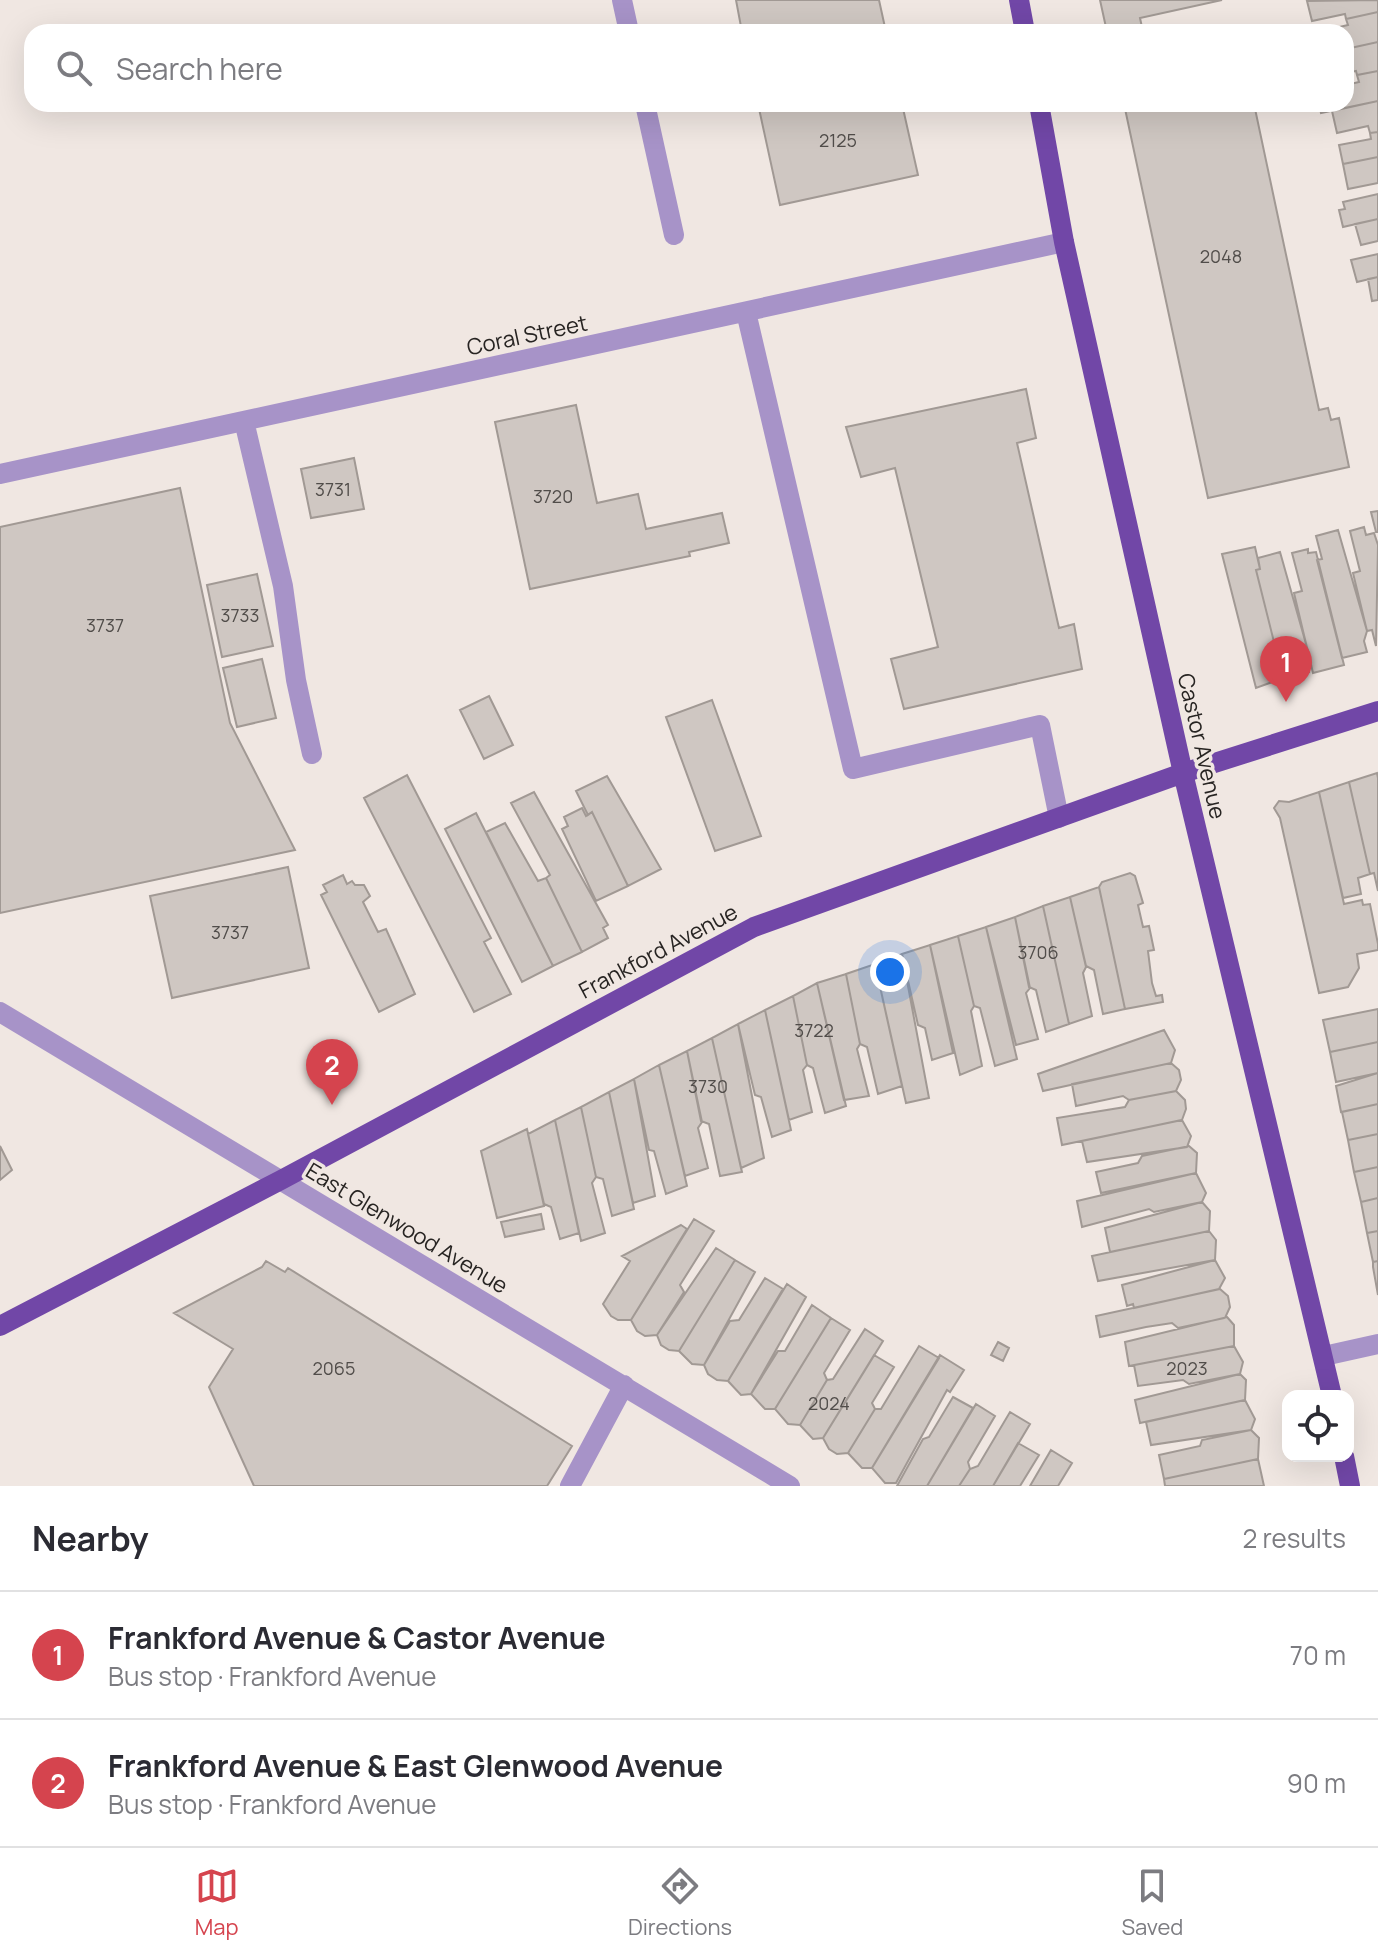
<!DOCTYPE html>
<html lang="en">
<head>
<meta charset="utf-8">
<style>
  body { margin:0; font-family:Manrope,sans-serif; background:#f7f7f7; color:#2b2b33 }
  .controls { position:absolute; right:24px; bottom:24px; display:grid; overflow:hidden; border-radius:16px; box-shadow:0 8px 32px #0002 }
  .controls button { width:72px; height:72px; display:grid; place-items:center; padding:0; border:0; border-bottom:2px solid #e1e1e2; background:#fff; color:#2b2b33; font:40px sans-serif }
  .you { position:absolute; left:890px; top:972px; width:28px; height:28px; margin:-20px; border:6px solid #fff; border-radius:50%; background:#1a73e8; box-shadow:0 0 0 12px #1a73e833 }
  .badge { display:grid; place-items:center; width:52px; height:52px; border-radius:50%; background:#d5444e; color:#fff; font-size:26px; font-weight:700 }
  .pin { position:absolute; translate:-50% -66px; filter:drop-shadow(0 2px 4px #0008) }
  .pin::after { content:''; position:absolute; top:42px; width:28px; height:24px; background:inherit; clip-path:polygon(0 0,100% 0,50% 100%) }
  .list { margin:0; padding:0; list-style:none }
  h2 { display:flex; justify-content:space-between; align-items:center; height:104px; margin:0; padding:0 32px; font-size:34px }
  h2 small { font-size:26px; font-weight:400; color:#7c7c81 }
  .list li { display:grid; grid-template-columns:52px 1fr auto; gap:24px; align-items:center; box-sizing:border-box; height:128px; padding:0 32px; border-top:2px solid #e1e1e2 }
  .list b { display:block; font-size:30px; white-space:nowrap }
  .list p { margin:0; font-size:26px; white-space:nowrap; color:#7c7c81 }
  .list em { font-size:26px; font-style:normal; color:#7c7c81 }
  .icon { flex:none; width:44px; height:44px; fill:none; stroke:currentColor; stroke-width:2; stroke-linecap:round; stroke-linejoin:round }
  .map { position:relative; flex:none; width:1378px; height:1486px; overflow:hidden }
  .search { position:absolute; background:#fff; box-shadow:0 8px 32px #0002; left:24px; right:24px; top:24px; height:88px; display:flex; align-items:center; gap:20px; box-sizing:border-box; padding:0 28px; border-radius:24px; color:#7c7c81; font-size:30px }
  .sheet { height:360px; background:#fff }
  nav { display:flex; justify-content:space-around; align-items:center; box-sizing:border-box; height:112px; border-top:2px solid #e1e1e2; background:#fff; font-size:22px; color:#7c7c81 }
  nav a { display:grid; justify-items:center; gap:4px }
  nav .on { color:#d5444e }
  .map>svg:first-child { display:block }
  .building { fill:#cfc7c2; stroke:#a19994; stroke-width:2 }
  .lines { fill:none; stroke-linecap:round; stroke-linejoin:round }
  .minor { stroke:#a793c8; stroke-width:20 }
  .major { stroke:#7147a7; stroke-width:20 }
  .labels { text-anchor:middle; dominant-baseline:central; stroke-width:7; stroke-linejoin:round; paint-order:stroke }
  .number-label { font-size:18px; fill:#514d4a }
  .street-label { font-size:22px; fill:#272422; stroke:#f0e7e2 }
</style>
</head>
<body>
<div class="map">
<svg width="1378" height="1486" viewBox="0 0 1378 1486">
  <rect width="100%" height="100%" fill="#f0e7e2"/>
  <path class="building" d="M736,0H879L886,32H742Z
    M1100,0H1222L1140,18L1143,32H1107Z
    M1378,0V12L1346,19L1345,14L1312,21L1307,1Z
    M1378,12V42L1346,49V32H1318L1348,25L1346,19Z
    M1378,42V71L1357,75L1356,71L1346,73V49Z
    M1378,71V101L1321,113L1319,104H1346V85L1359,82L1357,75Z
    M1378,101V132L1370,133L1368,126L1337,133L1332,111Z
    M758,104H902L918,175L780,205Z
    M1124,104H1254L1319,410L1328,408L1331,420L1339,418L1349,467L1208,498Z
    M1378,132V157L1343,164L1339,145L1371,139L1370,133Z
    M1378,157V183L1348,189L1343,164Z
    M1378,194V219L1343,227L1339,210L1345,209L1343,202Z
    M1378,219V241L1361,245L1355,224Z
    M1378,254V277L1357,282L1351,260Z
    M1378,277V300L1372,301L1368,279Z
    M1026,389L1036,438L1017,443L1059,628L1074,624L1082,669L904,709L891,659L938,647L895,468L861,477L846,427Z
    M576,405L597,503L638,494L646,529L722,513L729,543L689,552L690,556L530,589L495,422Z
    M354,458L364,509L311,518L301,469Z
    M180,488L230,723L295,850L0,913V527Z
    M1378,511V532H1376L1371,512Z
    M1364,527L1366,535L1374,533L1378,545L1376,646L1372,630L1367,631L1353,573L1360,571L1350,531Z
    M1338,530L1367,631L1364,641L1367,652L1342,658L1317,560L1322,559L1316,536Z
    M1255,547L1260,569L1256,570L1283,678L1256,688L1222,554Z
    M1308,549V553L1316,552L1344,665L1313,673L1294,593L1302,591L1292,553Z
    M1280,552L1308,651H1304L1309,672L1283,678L1256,570L1260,569L1258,558Z
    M257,574L273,646L222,657L207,585Z
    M262,659L276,718L237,727L223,668Z
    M489,696L513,745L484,759L460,710Z
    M712,700L761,836L715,851L666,717Z
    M1377,773L1378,778V891L1374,873L1370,874L1349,782Z
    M407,775L491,938L484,942L511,994L474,1012L364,798Z
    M607,776L661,869L628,886L592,812L588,815L576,791Z
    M1349,782L1370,874L1358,878L1361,894L1343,898L1319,792Z
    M534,792L608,925L603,928L608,938L582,952L546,878L550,875L511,803Z
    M1319,792L1344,904L1362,900L1363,905L1370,904L1378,944V950L1357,954L1359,968L1348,987L1319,993L1280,818L1274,808L1279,801L1289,802Z
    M582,808L586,816L592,812L628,886L596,901L562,829L568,826L564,817Z
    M476,813L553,966L522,982L445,829Z
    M505,823L538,881L546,878L582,952L553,966L486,832Z
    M288,867L309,968L172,998L150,896Z
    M1130,873L1135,876L1143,903L1138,905L1143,927L1149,926L1154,950L1148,951L1152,983L1156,996L1162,995L1163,1002L1125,1009L1099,887L1102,882Z
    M343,875L347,884L352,881L355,885H364L370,896L363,902L378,932L386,929L415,994L379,1012L321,895L327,892L323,885Z
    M1099,887L1125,1009L1103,1014L1094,970L1086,966L1070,897Z
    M1070,897L1086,967L1083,973L1092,1016L1069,1024L1043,906Z
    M1043,906L1069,1024L1046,1032L1036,990L1029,987L1015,917Z
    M1015,917L1030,988L1026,993L1038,1039L1016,1045L986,927Z
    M986,927L1017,1059L995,1066L980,1008L974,1006L958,936Z
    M958,936L974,1006L971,1011L982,1066L960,1075L930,945Z
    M930,945L953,1053L932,1060L925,1028L918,1025L902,954Z
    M902,954L929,1098L906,1103L875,964Z
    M875,964L902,1086L878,1094L867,1047L860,1044L846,974Z
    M846,974L860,1044L857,1049L869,1096L844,1100L817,983Z
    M817,983L846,1106L825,1113L813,1068L807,1065L793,996Z
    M793,996L807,1065L803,1070L812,1112L789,1120L765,1010Z
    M1378,1009V1042L1330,1052L1323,1020Z
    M765,1010L791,1130L772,1137L761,1097L755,1095L738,1024Z
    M738,1024L764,1158L741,1168L712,1038Z
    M1164,1030L1175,1050L1171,1063L1043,1091L1038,1074Z
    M712,1038L742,1172L720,1176L709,1124L701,1121L687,1051Z
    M1378,1042V1073L1336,1082L1330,1052Z
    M687,1051L702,1122L698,1128L708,1168L685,1176L659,1065Z
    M1171,1063L1179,1070L1181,1080L1176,1091L1129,1100L1123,1096L1076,1106L1072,1084Z
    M659,1065L687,1186L666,1194L654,1151L649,1150L634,1079Z
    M1378,1073V1104L1341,1112L1336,1086Z
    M634,1079L655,1196L633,1203L609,1092Z
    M1176,1091L1185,1100L1186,1109L1182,1120L1062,1145L1057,1118L1125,1107L1129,1100Z
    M609,1092L634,1209L612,1216L603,1179L596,1177L581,1107Z
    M1378,1104V1134L1348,1140L1342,1112Z
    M581,1107L596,1177L592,1183L605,1233L581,1241L555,1120Z
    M555,1120L579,1233L560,1239L551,1207L544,1204L528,1134Z
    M1182,1120L1191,1136L1187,1147L1087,1162L1082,1141Z
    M527,1129L544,1206L497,1218L481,1151Z
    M1378,1134V1167L1354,1172L1348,1140Z
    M0,1146L12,1170L0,1180Z
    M1189,1146L1197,1153L1196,1173L1101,1193L1096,1172L1138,1163L1142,1156Z
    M1378,1167V1198L1361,1202L1354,1172Z
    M1196,1173L1206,1193L1202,1202L1154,1212L1149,1209L1082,1227L1077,1201Z
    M1378,1198V1231L1367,1233L1361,1202Z
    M1202,1202L1210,1211L1209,1231L1110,1252L1105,1228Z
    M541,1214L544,1229L505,1237L501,1222Z
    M694,1219L714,1231L680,1285L684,1292L657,1335L645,1336L637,1331L631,1320Z
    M681,1225L687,1229L631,1320H618L611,1316L603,1304L630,1261L622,1256Z
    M1209,1231L1216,1240L1215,1260L1098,1281L1092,1256Z
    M1378,1231V1261L1373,1262L1367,1233Z
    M716,1248L735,1260L679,1351L669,1350L661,1345L657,1335Z
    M735,1260L755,1272L704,1365L692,1364L679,1351Z
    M1215,1260L1225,1278L1219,1289L1134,1308L1133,1304L1127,1306L1122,1285Z
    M266,1261L285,1272L288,1268L572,1446L547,1486H254L209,1387L233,1349L174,1313L262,1267Z
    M1378,1261V1295L1373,1267V1262Z
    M765,1278L783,1289L728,1381L717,1380L708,1374L704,1365L730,1321L739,1320Z
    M787,1284L806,1297L751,1394L741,1395L728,1381Z
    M1220,1289L1228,1296L1230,1307L1225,1318L1178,1328L1172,1323L1146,1327L1100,1337L1096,1316Z
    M812,1305L831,1318L775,1409H765L751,1394L778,1351H785Z
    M1227,1317L1234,1325V1346L1129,1366L1125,1342Z
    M831,1318L850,1330L824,1373L827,1380L800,1425L788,1424L775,1409Z
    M865,1329L883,1341L823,1438L813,1439L800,1425L827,1380L833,1379Z
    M998,1342L1009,1348L1003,1361L991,1355Z
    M919,1346L939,1358L872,1468H862L848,1453L875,1409H881Z
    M1234,1346L1243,1362L1240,1374L1189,1384L1183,1380L1138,1386L1134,1365Z
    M874,1355L894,1367L872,1403L875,1409L848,1453L837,1454L829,1449L823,1438Z
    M940,1355L964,1370L950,1392L947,1390L896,1483H885L872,1468Z
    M1240,1374L1246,1380L1245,1400L1140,1423L1135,1400Z
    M953,1397L973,1408L927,1486H897L923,1439L929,1437Z
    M1245,1400L1255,1419L1251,1430L1151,1445L1146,1422Z
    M976,1404L995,1416L968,1462L970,1469L959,1486H927Z
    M1010,1412L1030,1424L993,1486H959L970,1469L978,1466Z
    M1251,1430L1259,1438L1258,1459L1164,1479L1159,1455L1200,1446L1202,1440Z
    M1018,1443L1039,1455L1020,1486H993Z
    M1051,1450L1072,1463L1058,1486H1030Z
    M1258,1459L1264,1486H1165L1164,1479Z"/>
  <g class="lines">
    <path class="minor" d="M622,0L629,32
      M645,104L674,235
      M746,312L853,769L1040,725L1059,818
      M244,421L283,586L296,680L312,754
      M0,474L1064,242
      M0,1012L790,1486
      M1324,1356L1378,1344
      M570,1486L624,1385"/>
    <path class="major" d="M1019,0L1025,32
      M1039,104L1064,242L1183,773L1332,1396
      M0,1326L281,1180L754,927L1183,773L1378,711
      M1344,1456L1350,1486"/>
  </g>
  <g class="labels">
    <g class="number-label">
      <text x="838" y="140">2125</text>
      <text x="1221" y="256">2048</text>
      <text x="333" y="489">3731</text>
      <text x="553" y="496">3720</text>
      <text x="240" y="615">3733</text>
      <text x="105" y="625">3737</text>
      <text x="230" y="932">3737</text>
      <text x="1038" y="952">3706</text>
      <text x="814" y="1030">3722</text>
      <text x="708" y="1086">3730</text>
      <text x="334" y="1368">2065</text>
      <text x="1187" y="1368">2023</text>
      <text x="829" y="1403">2024</text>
    </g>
    <g class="street-label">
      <text transform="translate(527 335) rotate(-12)">Coral Street</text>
      <text transform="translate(1202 746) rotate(77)">Castor Avenue</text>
      <text transform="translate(658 951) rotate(-28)">Frankford Avenue</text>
      <text transform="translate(407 1228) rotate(31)">East Glenwood Avenue</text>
    </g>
  </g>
</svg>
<div class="controls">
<button><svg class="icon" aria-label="locate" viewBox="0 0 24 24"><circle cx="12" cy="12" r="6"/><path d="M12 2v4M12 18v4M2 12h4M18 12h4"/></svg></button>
</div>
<div class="you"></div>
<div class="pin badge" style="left:1286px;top:702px">1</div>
<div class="pin badge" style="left:332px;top:1105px">2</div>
<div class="search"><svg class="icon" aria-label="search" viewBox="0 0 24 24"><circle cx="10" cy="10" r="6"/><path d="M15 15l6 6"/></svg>Search here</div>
</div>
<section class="sheet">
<h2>Nearby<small>2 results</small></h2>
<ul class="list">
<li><span class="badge">1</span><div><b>Frankford Avenue &amp; Castor Avenue</b><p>Bus stop · Frankford Avenue</p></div><em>70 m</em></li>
<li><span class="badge">2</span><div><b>Frankford Avenue &amp; East Glenwood Avenue</b><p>Bus stop · Frankford Avenue</p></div><em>90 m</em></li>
</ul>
</section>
<nav>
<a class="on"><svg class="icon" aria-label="map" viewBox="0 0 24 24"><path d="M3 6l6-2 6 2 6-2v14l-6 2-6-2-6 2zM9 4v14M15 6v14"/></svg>Map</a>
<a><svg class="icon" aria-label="directions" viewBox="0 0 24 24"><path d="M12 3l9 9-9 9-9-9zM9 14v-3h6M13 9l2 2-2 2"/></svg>Directions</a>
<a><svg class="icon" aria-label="saved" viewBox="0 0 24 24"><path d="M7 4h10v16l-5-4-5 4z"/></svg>Saved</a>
</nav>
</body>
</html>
